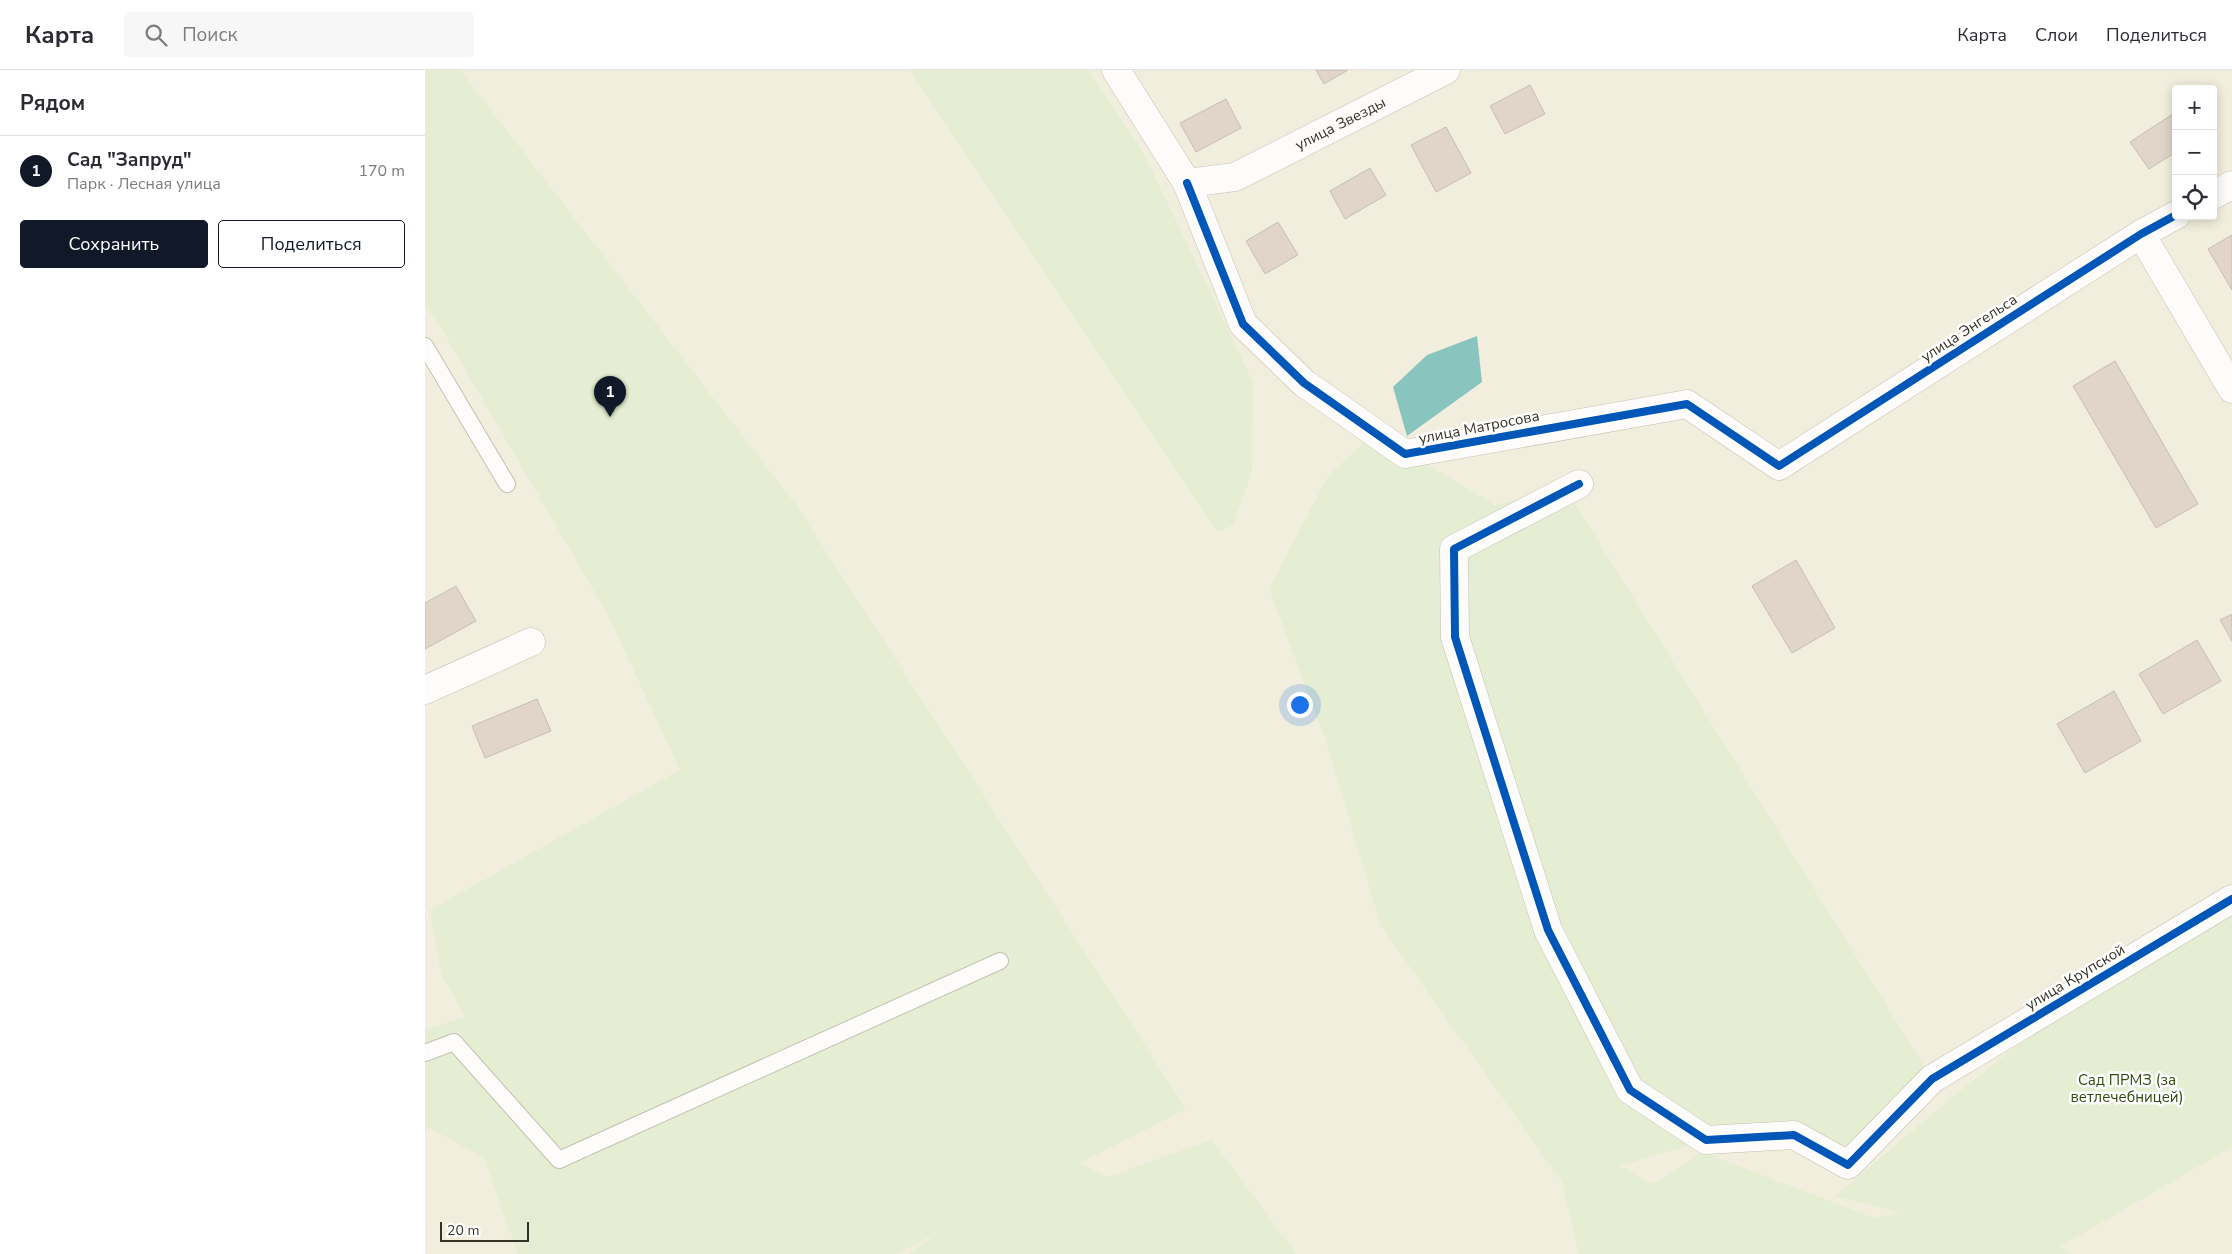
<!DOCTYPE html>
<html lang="ru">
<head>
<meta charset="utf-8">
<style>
  body { margin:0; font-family:"Nunito Sans",sans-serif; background:#f7f7f7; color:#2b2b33 }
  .controls { position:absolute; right:15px; top:15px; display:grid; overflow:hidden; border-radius:5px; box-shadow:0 2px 12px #0003 }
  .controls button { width:45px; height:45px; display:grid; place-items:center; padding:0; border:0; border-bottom:1px solid #e1e1e2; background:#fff; color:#2b2b33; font:25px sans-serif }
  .scale { position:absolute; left:15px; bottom:12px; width:89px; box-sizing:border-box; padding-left:5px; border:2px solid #353226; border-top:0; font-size:14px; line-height:18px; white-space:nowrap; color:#353226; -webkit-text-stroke:4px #fff; paint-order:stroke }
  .you { position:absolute; left:874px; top:634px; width:18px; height:18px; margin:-12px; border:4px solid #fff; border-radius:50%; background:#1a73e8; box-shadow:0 0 0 8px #1a73e833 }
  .badge { display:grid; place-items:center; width:32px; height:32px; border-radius:50%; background:#111827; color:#fff; font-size:16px; font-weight:700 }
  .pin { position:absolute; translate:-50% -41px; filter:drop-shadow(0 1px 2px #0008) }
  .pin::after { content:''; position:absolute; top:26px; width:18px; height:15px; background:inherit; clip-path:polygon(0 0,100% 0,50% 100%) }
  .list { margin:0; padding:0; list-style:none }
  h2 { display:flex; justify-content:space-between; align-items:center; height:65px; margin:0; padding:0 20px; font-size:21px }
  h2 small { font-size:16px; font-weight:400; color:#7c7c81 }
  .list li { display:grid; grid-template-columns:32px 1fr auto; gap:15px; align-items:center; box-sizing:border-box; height:70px; padding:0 20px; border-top:1px solid #e1e1e2 }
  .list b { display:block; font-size:19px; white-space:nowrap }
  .list p { margin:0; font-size:16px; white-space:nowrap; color:#7c7c81 }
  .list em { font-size:16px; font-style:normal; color:#7c7c81 }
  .actions { display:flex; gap:10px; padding:15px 20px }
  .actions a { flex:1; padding:11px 0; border:1px solid #111827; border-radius:5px; text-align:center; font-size:18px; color:#111827 }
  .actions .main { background:#111827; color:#fff }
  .icon { flex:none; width:28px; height:28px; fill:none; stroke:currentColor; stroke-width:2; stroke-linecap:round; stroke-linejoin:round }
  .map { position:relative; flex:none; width:1807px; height:1184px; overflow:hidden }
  header { display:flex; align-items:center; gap:30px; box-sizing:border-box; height:70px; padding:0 25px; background:#fff; border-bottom:1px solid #e1e1e2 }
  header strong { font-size:24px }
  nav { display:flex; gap:28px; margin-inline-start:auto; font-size:18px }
  .search { width:350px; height:45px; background:#f7f7f7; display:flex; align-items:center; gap:12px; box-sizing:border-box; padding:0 18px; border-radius:5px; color:#7c7c81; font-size:19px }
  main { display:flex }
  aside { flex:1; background:#fff }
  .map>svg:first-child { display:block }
  .green { fill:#e5edd3 }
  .water { fill:#8ac4bf }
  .building { fill:#e1d5ca; stroke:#c5beb3 }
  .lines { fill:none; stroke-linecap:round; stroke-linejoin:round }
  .service-casing { stroke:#c4c1b3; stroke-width:18 }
  .minor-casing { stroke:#c4c1b3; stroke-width:29 }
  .service { stroke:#fdfcfa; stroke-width:16 }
  .minor { stroke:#fdfcfa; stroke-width:28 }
  .cycleway-casing { stroke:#fff; stroke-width:11 }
  .cycleway { stroke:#0057b8; stroke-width:8 }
  .labels { text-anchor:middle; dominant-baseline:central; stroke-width:5; stroke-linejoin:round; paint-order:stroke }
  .street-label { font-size:15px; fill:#353226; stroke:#fff }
  .park-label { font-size:15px; fill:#2f4a0e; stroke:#fff }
</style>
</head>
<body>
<header>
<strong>Карта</strong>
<div class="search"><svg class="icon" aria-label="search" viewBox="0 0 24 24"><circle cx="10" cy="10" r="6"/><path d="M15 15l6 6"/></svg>Поиск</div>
<nav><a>Карта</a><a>Слои</a><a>Поделиться</a></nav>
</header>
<main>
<aside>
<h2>Рядом<small></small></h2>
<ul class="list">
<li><span class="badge">1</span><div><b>Сад &quot;Запруд&quot;</b><p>Парк · Лесная улица</p></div><em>170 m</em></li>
</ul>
<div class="actions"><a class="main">Сохранить</a><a>Поделиться</a></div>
</aside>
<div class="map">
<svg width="1807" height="1184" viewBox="0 0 1807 1184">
  <rect width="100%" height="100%" fill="#f2eedd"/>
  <path class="green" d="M0,0H35L371,435L761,1039L655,1093L682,1107L787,1070L871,1184H483L516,1161L471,1184H93L59,1088L5,1058L0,1062V960L40,947L16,903L5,840L255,700L182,543L16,258L0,236Z
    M485,0H664L720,86L828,312L827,402L808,455L792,462Z
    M949,363L1070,435L1154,414L1147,429L1507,1009L1423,1095L1369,1065L1281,1070L1195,1096L1228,1114L1277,1082L1449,1148L1476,1143L1410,1126L1529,1026L1680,905L1807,829V1077L1634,1177L1646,1184H1154L1137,1112L956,856L901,671L844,519L903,406Z"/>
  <path class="water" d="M1052,266L1057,312L982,366L968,317L1002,285Z"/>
  <path class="building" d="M891,0H923L899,14Z
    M1105,15L1120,44L1080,64L1065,36Z
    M801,29L816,58L771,82L755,53Z
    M1751,42V82L1724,99L1705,72Z
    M1021,57L1046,103L1011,122L986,75Z
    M945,98L961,125L920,149L905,121Z
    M853,152L873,185L840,204L821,171Z
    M1807,165V220L1783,179Z
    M1690,291L1773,434L1731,458L1648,316Z
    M1371,490L1410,558L1367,583L1327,516Z
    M31,516L51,551L0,579V533Z
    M1807,544V571L1795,550Z
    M1772,570L1796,611L1738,644L1714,604Z
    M1689,621L1716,671L1660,703L1632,654Z
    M112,629L126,661L60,688L47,656Z"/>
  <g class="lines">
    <g class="service-casing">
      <path id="service" d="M0,276L82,414
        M0,983L29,972L134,1090L575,891"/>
    </g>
    <g class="minor-casing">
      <g id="minor">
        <path id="s1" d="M691,0L762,113L810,107L1021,0"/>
        <path d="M762,113L818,254L879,313L980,384L1262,334L1354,396L1716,164L1751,145"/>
        <path d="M1788,125L1807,115"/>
        <path d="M1716,164L1807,319"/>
        <path d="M1154,414L1029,479L1030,567L1123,860L1205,1020L1281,1070L1369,1065L1423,1095L1507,1009L1807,829"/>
        <path d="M0,620L106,572"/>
      </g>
    </g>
    <use href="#service" class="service"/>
    <use href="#minor" class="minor"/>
    <g class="cycleway-casing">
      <path id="cycleway" d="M762,113L818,254L879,313L980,384L1262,334L1354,396L1716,164L1751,145
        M1154,414L1029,479L1030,567L1123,860L1205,1020L1281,1070L1369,1065L1423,1095L1507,1009L1807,829"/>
    </g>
    <use href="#cycleway" class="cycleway"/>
  </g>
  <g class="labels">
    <g class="street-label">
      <text stroke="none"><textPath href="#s1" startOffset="300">улица Звезды</textPath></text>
      <text transform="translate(1544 258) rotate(-33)">улица Энгельса</text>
      <text transform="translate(1054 357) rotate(-11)">улица Матросова</text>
      <text transform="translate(1650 907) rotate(-31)">улица Крупской</text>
    </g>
    <g class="park-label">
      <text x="1702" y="1010">Сад ПРМЗ (за<tspan x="1702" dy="17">ветлечебницей)</tspan></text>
    </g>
  </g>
</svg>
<div class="controls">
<button>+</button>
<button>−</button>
<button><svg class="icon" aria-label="locate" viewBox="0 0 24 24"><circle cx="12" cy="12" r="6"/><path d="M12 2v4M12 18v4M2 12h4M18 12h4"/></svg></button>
</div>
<div class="scale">20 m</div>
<div class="you"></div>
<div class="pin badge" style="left:185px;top:347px">1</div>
</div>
</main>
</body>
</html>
